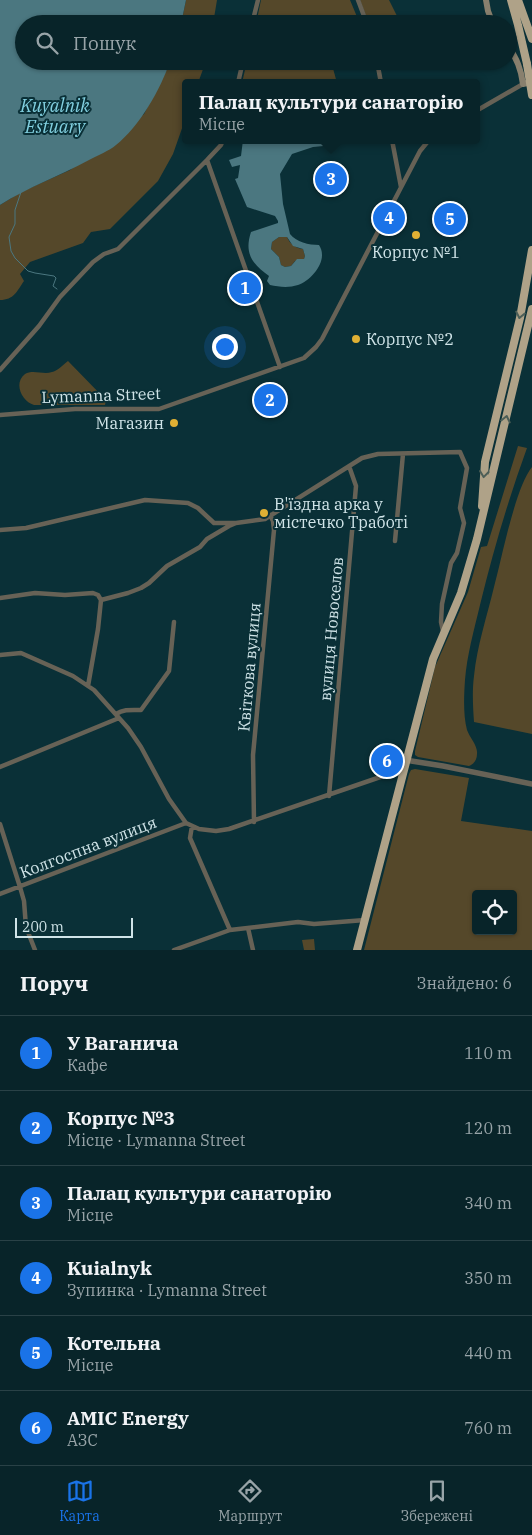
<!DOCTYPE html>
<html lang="uk">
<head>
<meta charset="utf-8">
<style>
  body { margin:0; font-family:"IBM Plex Serif",serif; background:#163035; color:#f1f3f6 }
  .controls { position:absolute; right:15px; bottom:15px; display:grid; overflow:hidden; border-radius:5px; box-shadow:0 1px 4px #0004 }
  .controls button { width:45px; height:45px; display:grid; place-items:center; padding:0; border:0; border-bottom:1px solid #294146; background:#082429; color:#f1f3f6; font:25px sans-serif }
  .scale { position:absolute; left:15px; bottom:12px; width:118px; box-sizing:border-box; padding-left:5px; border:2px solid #d0e4e8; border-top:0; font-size:14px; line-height:18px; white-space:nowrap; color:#d0e4e8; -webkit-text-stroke:4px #0a3037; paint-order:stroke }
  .you { position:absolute; left:224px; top:346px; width:18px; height:18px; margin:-12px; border:4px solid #fff; border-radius:50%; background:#1a73e8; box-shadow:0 0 0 8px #1a73e833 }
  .badge { display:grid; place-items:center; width:32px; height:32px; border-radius:50%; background:#1a73e8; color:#fff; font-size:16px; font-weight:700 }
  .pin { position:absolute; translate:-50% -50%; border:2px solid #fff; box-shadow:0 1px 5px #0006 }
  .popup { position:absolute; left:182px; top:79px; width:298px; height:65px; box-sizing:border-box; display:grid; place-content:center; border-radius:5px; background:#082429; filter:drop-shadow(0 1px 4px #0005); font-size:16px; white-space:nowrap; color:#98a4a8 }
  .popup b { font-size:19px; color:#f1f3f6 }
  .popup::after { content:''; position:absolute; left:50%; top:100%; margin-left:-10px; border:10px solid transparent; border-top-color:#082429 }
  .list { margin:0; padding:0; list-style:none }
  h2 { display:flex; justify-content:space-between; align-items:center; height:65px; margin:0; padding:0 20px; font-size:21px }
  h2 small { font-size:16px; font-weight:400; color:#98a4a8 }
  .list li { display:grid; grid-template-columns:32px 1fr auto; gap:15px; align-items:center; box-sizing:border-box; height:75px; padding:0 20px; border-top:1px solid #294146 }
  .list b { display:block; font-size:19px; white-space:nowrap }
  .list p { margin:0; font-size:16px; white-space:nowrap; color:#98a4a8 }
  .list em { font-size:16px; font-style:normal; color:#98a4a8 }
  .icon { flex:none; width:28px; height:28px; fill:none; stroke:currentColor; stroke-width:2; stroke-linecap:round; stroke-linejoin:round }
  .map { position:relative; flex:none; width:532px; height:950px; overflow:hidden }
  .search { position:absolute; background:#082429; box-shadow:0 1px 4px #0004; left:15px; right:15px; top:15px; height:55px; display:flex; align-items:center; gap:12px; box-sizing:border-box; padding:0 18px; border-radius:28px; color:#98a4a8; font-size:19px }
  .sheet { height:515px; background:#082429 }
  nav { display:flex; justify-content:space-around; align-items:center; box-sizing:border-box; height:70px; border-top:1px solid #294146; background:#082429; font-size:14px; color:#98a4a8 }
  nav a { display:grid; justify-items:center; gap:2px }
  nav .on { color:#1a73e8 }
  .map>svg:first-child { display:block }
  .green { fill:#55482a; fill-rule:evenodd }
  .water { fill:#4b7780; fill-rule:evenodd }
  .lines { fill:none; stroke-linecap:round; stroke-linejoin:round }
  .stream { stroke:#4b7780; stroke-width:1 }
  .minor { stroke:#676256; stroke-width:4.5 }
  .tertiary { stroke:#676256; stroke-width:5.5 }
  .secondary { stroke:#89806e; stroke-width:6 }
  .trunk { stroke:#afa288; stroke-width:8 }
  .trunk-bridge { stroke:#afa288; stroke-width:8 }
  .oneway { stroke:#4c5e57 }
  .poi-dot { fill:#e0b034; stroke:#0a3037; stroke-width:2 }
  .labels { text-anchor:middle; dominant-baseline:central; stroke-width:4; stroke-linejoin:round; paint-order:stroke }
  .poi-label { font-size:16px; fill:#d0e4e8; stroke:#0a3037; text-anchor:start }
  .street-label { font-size:16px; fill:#d0e4e8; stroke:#0a3037 }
  .water-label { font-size:18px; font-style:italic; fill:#82d0e0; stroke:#0a3037 }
</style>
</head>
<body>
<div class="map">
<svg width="532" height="950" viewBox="0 0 532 950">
  <rect width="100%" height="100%" fill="#0a3037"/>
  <path class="green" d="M186,0H217L213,24H181Z
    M261,0H350L360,24H256Z
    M360,0H389L399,20L389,24H369Z
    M170,61H206L198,83H186V117L173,154L158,181L110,229L91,232L83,243L30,262L20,274L24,281C17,291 14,300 0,300V205L21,192L70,170L144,114L166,71Z
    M247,61H331L337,83H242Z
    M279,237H287C290,244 295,248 303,249L305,256L304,259L295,261L291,266L285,267L281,265L279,257L271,249L272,242Z
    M68,361L106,400L105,405H34C22,402 13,383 25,374C33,369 43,375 52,372C57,371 63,365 68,361Z
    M518,446L527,448C508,500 493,552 480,605C474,630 467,655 465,680C464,695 463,715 467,730C470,738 478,746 477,754C477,760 474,764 469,766L418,757L415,755V751L435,667L468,592L481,547L487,546Z
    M532,467V734L474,722C473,707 472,691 474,676C477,646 487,616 494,587C502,558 515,488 532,467Z
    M415,769L469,778L461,821L532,831V950H364L409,774L411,770ZM476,894H513V931H476Z
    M314,939L315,950H304L302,940Z"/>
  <path class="water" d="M0,0H186L181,24H24V61H170C161,89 139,127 116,145C109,151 98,155 89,160C60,176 28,187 0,205Z
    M243,140H342V142L334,145L313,147L292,154L280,174L283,204L290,234C296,242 309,245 319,245C329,260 312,280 298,285C289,288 279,287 270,285L267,281L269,276C252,264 244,253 251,232L278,223V221L275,216L247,207L235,179L238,178L240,165L232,167L229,160L241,156ZM279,237H287L293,246L303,249L305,256L304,259H297L291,266L285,267L281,265L279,257L271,249L272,242Z"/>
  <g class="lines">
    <path class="stream" d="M21,192L15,210V224L9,237L11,251L15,258L28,271L35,273L54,276L56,278L53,286L57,289"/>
    <path class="minor" d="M358,0L367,24
      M252,24L258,0
      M377,61L381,83
      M238,83L243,61
      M476,111L523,84
      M392,140L401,187
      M207,160L280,367
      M0,370L39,326L60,297L93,262L104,254L118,249L207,160L221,145L223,140
      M0,415L75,409H159L304,358L316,347L322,339L420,151L429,140
      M0,530L26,528L145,500L188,503L198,508L214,523H235
      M395,541L403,454
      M0,598L35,593L65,595L93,593L98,595L101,600L98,629L88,686
      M101,600L128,593L141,588L149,583L167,566L200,547L207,539L229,526L236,523L265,519L362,458L378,454L460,452L467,468L460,508L464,523L457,553L451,563L442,604L441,622L443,631
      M0,655L21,653L73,676L94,690L128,728L141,747L169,799L186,823L199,829L216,831L229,829L392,773L402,774
      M116,714C124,709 131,710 141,710L169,671L174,622
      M0,767L119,718
      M329,796L356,486L349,466
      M254,822L253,755L274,530L273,521L270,515
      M0,824L20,887L24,901L26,927L35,950
      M192,826L190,838L230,930
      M0,894L186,823
      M248,928L253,950
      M174,950L230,930L298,922L314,924L365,920"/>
    <path class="tertiary" d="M405,760L443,766L532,784"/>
    <path class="secondary" d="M486,0L488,11L493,24
      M508,46C517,59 521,69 523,84L532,82"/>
    <path class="trunk" d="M511,0L518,25L527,64
      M518,0L532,39
      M482,506L485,462L520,318L532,250
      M357,950L433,659L461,593L477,539L532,309"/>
    <path class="trunk-bridge" d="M527,64L532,95"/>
  </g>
  <defs><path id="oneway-chevron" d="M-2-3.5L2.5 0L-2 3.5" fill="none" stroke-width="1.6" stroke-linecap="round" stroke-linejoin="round" transform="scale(1.25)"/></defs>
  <g class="oneway">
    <use href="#oneway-chevron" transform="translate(520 315) rotate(102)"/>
    <use href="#oneway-chevron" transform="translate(506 419) rotate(-77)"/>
    <use href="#oneway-chevron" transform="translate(484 474) rotate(97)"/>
  </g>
  <g class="poi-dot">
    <circle cx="416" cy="235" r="5"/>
    <circle cx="356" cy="339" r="5"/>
    <circle cx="174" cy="423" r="5"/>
    <circle cx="264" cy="513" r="5"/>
  </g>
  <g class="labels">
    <g class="poi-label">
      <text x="416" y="252" text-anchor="middle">Корпус №1</text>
      <text x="366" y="339">Корпус №2</text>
      <text x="164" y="423" text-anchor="end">Магазин</text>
      <text x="274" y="504">В'їздна арка у<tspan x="274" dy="18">містечко Тработі</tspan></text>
    </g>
    <g class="street-label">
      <text transform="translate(101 395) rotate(-2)">Lymanna Street</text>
      <text transform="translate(331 629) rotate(-85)">вулиця Новоселов</text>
      <text transform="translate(249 667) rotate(-85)">Квіткова вулиця</text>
      <text transform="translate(88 847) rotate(-21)">Колгоспна вулиця</text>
    </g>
    <g class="water-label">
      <text x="55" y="105">Kuyalnik<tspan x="55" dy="21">Estuary</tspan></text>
    </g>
  </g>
</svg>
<div class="controls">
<button><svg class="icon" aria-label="locate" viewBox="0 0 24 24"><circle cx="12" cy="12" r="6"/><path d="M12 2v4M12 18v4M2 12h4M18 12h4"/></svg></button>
</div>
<div class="scale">200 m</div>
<div class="you"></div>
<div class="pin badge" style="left:245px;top:288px">1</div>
<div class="pin badge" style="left:270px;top:400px">2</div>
<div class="pin badge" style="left:331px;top:179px">3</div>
<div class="popup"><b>Палац культури санаторію</b>Місце</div>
<div class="pin badge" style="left:389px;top:218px">4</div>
<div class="pin badge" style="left:450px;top:219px">5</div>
<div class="pin badge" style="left:387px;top:761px">6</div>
<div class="search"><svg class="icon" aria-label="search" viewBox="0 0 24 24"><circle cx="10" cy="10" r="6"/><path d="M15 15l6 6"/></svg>Пошук</div>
</div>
<section class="sheet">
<h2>Поруч<small>Знайдено: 6</small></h2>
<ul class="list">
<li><span class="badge">1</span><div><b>У Ваганича</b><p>Кафе</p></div><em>110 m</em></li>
<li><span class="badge">2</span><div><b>Корпус №3</b><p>Місце · Lymanna Street</p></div><em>120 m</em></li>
<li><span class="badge">3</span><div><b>Палац культури санаторію</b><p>Місце</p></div><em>340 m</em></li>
<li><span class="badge">4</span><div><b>Kuialnyk</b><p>Зупинка · Lymanna Street</p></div><em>350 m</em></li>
<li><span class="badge">5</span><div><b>Котельна</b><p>Місце</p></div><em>440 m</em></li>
<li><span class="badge">6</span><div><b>AMIC Energy</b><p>АЗС</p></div><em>760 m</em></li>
</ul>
</section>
<nav>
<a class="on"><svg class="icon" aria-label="map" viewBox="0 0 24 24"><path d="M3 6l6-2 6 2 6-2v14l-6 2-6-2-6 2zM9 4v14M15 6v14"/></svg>Карта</a>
<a><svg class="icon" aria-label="directions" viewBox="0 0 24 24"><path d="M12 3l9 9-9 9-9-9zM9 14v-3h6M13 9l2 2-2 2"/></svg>Маршрут</a>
<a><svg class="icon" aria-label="saved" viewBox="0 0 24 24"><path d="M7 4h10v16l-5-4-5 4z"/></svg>Збережені</a>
</nav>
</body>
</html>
